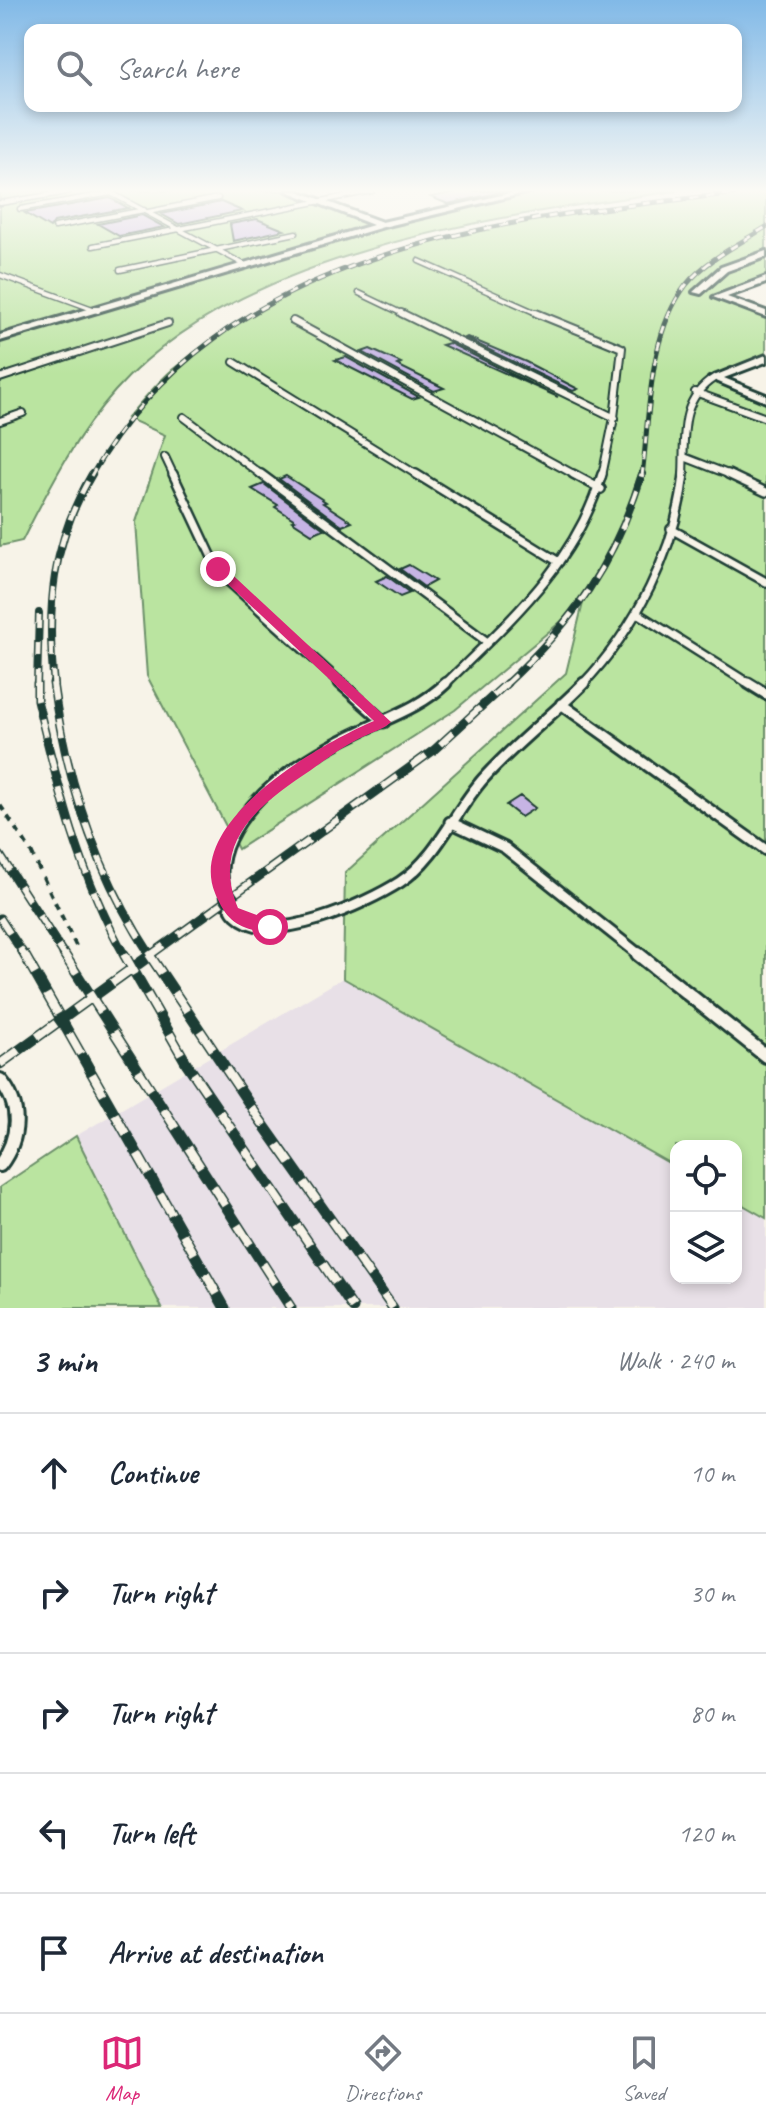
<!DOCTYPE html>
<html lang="en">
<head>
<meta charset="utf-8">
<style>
  body { margin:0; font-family:Caveat,sans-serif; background:#f6f6f7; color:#1f2937 }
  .controls { position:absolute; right:24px; bottom:24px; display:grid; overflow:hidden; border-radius:16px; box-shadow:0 4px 12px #0003 }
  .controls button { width:72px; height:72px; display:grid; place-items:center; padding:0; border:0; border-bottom:2px solid #e0e1e3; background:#fff; color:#1f2937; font:40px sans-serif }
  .stop { position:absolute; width:24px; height:24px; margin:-18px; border:6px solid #db2777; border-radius:50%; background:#fff }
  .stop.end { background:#db2777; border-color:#fff; box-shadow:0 2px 8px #0008 }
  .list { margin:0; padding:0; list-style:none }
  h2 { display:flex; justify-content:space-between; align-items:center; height:104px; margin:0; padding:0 32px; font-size:34px }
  h2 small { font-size:26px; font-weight:400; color:#747a83 }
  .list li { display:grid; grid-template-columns:52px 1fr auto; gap:24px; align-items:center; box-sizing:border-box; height:120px; padding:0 32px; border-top:2px solid #e0e1e3 }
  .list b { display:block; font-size:30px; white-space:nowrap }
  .list em { font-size:26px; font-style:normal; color:#747a83 }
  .icon { flex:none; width:44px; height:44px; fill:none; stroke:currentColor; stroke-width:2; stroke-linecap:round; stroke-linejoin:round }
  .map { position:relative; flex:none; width:766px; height:1308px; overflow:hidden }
  .search { position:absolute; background:#fff; box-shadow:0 4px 12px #0003; left:24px; right:24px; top:24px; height:88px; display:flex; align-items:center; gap:20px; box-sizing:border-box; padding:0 28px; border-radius:16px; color:#747a83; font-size:30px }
  .sheet { height:704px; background:#fff }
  nav { display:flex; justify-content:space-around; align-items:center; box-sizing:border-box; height:112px; border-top:2px solid #e0e1e3; background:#fff; font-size:22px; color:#747a83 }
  nav a { display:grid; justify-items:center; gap:4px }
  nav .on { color:#db2777 }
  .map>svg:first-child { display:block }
  .built { fill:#e8e0e7 }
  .green { fill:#bae4a0; stroke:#6c906a; stroke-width:2 }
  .building { fill:#c6b4e4; stroke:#1f3d34; stroke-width:2 }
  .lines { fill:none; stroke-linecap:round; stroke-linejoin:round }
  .lane-far4-casing { stroke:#1f3d34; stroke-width:7 }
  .lane-far3-casing { stroke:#1f3d34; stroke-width:10 }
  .lane-far2-casing { stroke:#1f3d34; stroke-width:12 }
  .lane-far1-casing { stroke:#1f3d34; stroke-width:15 }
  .lane-casing { stroke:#1f3d34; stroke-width:18 }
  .street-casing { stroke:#1f3d34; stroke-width:6 }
  .path { stroke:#1f3d34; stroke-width:4; stroke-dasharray:7 7; stroke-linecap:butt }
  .lane-far4 { stroke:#f7f3e8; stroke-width:4 }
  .lane-far3 { stroke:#f7f3e8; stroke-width:6 }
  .lane-far2 { stroke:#f7f3e8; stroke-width:7 }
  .lane-far1 { stroke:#f7f3e8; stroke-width:9 }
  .lane { stroke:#f7f3e8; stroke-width:12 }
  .street { fill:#f7f3e8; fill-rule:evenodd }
  .rail-far3-casing { stroke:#1f3d34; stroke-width:5 }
  .rail-far2-casing { stroke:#1f3d34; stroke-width:8 }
  .rail-far1-casing { stroke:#1f3d34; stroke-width:9 }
  .rail-casing { stroke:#1f3d34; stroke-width:11 }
  .rail-far3 { stroke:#f7f3e8; stroke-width:3; stroke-dasharray:8; stroke-linecap:butt }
  .rail-far2 { stroke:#f7f3e8; stroke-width:5; stroke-dasharray:14; stroke-linecap:butt }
  .rail-far1 { stroke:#f7f3e8; stroke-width:6; stroke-dasharray:18; stroke-linecap:butt }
  .rail { stroke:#f7f3e8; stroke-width:8; stroke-dasharray:23; stroke-linecap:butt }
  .route { fill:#db2777 }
</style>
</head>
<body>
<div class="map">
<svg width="766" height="1308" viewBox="0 0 766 1308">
  <rect width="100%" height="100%" fill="#f7f3e8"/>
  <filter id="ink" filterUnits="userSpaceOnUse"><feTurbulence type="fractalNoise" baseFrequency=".0125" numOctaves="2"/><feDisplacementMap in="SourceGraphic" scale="16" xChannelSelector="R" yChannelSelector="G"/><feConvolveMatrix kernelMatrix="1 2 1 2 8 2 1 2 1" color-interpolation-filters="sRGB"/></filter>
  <g filter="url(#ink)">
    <path class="built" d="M343,978L676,1167V1278H736V1201L766,1218V1308H162L76,1136Z"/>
    <path class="green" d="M0,191H291L381,225L529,191H677C497,216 243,249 115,391C75,436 49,488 22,541L0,546Z
      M766,191V280L719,297L766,314V358L715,378L766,399V1218L736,1201V1146H676V1167L343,978L345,873L566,673L583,603L455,710L238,849L147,676L136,522L165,435L127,418C141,402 156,384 172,370C300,264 460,226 621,206C669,200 718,191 766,191Z
      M76,1136L162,1308H0V1187Z"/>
    <path class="building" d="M461,191H506L448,204L431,197Z
      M110,198L128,208L54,222L50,228L25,213Z
      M221,202L242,211L179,224L161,214Z
      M142,215L164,227L119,236L98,224Z
      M257,219L284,230L233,241L230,224Z
      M467,337L526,362L578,389L573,391L465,338Z
      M449,343L558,397L442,345Z
      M370,349L401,363L397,365L444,388L434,391L362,352Z
      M346,357L419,397L412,399L335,360Z
      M286,476L326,502L323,503L352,522L342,526L279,479Z
      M264,484L324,529L312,534L292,521L295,520L275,507L278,505L252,489Z
      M409,565L435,581L424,587L400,569Z
      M387,576L410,593L400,597L376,581Z
      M520,796L535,808L521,817L506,805Z"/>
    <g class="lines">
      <g class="lane-far4-casing">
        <path id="lane-far4" d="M56,194L70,191
          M0,203L56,194L51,191
          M20,209L111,193L247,266
          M148,212L218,198
          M55,227L144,210
          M93,246L372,191
          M419,261L541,315
          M120,270L296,233
          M0,275L98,311
          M359,293L405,315"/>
      </g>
      <g class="lane-far3-casing">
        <path id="lane-far3" d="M401,313L615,418
          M536,313L622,348L614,418L602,476
          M293,321L577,476
          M234,362L419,476
          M0,378L168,323
          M695,392L766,418
          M184,417L263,476
          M0,421L23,413
          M165,457L174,476
          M684,457L733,476
          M683,476C685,438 678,401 714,378"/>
      </g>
      <g class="lane-far2-casing">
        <path id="lane-far2" d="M173,474L211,555L227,580L343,685
          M261,474L486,641
          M416,474L559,562
          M573,474L601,489
          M728,474L766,492
          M671,529L766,582
          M637,613L751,685
          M444,685C509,621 576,564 602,474
          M582,685C635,630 676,550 684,474"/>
      </g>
      <g class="lane-far1-casing">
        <path id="lane-far1" d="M340,683L384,722
          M446,683C422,706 393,716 363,730C324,748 281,773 253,805C233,828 216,857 224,888C227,897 228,908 236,915C270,949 367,903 400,882C437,858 454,812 483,779C514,744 552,716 584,683
          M748,683L766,694
          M561,704L766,850
          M450,822L505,848L641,956"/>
      </g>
      <g class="lane-casing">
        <path id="lane" d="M638,954L766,1056
          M0,1080C22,1106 20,1138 0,1165"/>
      </g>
      <g class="street-casing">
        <path id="street" d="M287,191H298L382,222L519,191H533L383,227L0,341V335L373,225Z
          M766,251V257L727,271L701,294L693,292L721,267Z
          M766,277V283L727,297L766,311V317L713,297Z
          M766,355V362L724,378L766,395V402L709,378Z"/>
      </g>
      <path class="path" d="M0,805L30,850L76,946"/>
      <use href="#lane-far4" class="lane-far4"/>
      <use href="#lane-far3" class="lane-far3"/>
      <use href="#lane-far2" class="lane-far2"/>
      <use href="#lane-far1" class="lane-far1"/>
      <use href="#lane" class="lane"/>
      <use href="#street" class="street"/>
      <g class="rail-far3-casing">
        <path id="rail-far3" d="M91,476C226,241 515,217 758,191
          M642,476C650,415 647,336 686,285C706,260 739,244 766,227"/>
      </g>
      <g class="rail-far2-casing">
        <path id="rail-far2" d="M37,685L39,613
          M54,685C46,607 52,542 92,474
          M505,685C574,621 614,564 642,474"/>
      </g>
      <g class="rail-far1-casing">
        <path id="rail-far1" d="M37,683V700C58,787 80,877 125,956
          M53,683C66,780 97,874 151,956
          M0,855L65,956
          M0,918L25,956
          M149,956L434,750L507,683"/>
      </g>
      <g class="rail-casing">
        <path id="rail" d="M24,954L225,1308
          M64,954L291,1308
          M124,954L187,1064L353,1308
          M149,954L258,1117L393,1308
          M0,1064L152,954"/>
      </g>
      <use href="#rail-far3" class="rail-far3"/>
      <use href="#rail-far2" class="rail-far2"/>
      <use href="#rail-far1" class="rail-far1"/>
      <use href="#rail" class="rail"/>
    </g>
  </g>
  <linearGradient id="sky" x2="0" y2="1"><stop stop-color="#81b9e7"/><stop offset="0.51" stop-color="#fbfaf5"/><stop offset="1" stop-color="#fbfaf5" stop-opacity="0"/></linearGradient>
  <rect width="766" height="374" fill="url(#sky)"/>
  <path class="route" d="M214,566H223L391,722C383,730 369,733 358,739C342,747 326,759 311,770C260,804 210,841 238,908L276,922L278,927L270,934C238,927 228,924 215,893C185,820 322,743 374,721L214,571Z"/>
</svg>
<div class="controls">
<button><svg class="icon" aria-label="locate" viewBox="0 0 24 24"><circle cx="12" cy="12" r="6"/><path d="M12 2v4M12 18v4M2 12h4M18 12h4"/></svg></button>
<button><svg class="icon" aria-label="layers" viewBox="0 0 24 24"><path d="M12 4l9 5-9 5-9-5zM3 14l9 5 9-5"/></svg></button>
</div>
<div class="stop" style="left:270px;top:927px"></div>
<div class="stop end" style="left:218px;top:569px"></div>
<div class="search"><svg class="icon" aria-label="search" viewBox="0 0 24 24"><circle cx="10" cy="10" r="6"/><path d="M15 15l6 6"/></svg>Search here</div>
</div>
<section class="sheet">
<h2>3 min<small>Walk · 240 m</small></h2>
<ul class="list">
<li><svg class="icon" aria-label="ahead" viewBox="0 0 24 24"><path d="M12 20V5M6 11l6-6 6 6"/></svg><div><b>Continue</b></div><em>10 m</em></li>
<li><svg class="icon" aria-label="right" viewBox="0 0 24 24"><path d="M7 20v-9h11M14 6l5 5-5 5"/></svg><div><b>Turn right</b></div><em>30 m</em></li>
<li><svg class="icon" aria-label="right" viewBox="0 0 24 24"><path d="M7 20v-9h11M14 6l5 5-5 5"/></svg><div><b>Turn right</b></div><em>80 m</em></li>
<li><svg class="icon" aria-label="left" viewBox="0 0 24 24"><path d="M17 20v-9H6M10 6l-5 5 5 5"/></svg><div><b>Turn left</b></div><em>120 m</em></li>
<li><svg class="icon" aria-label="arrive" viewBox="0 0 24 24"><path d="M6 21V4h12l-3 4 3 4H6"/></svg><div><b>Arrive at destination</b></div></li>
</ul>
</section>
<nav>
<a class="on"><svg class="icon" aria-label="map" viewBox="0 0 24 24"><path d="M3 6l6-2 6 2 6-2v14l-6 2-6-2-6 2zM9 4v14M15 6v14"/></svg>Map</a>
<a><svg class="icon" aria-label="directions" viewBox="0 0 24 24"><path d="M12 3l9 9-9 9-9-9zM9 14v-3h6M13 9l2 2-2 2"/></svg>Directions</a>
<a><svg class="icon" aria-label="saved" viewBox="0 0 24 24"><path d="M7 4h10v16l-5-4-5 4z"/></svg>Saved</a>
</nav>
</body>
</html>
